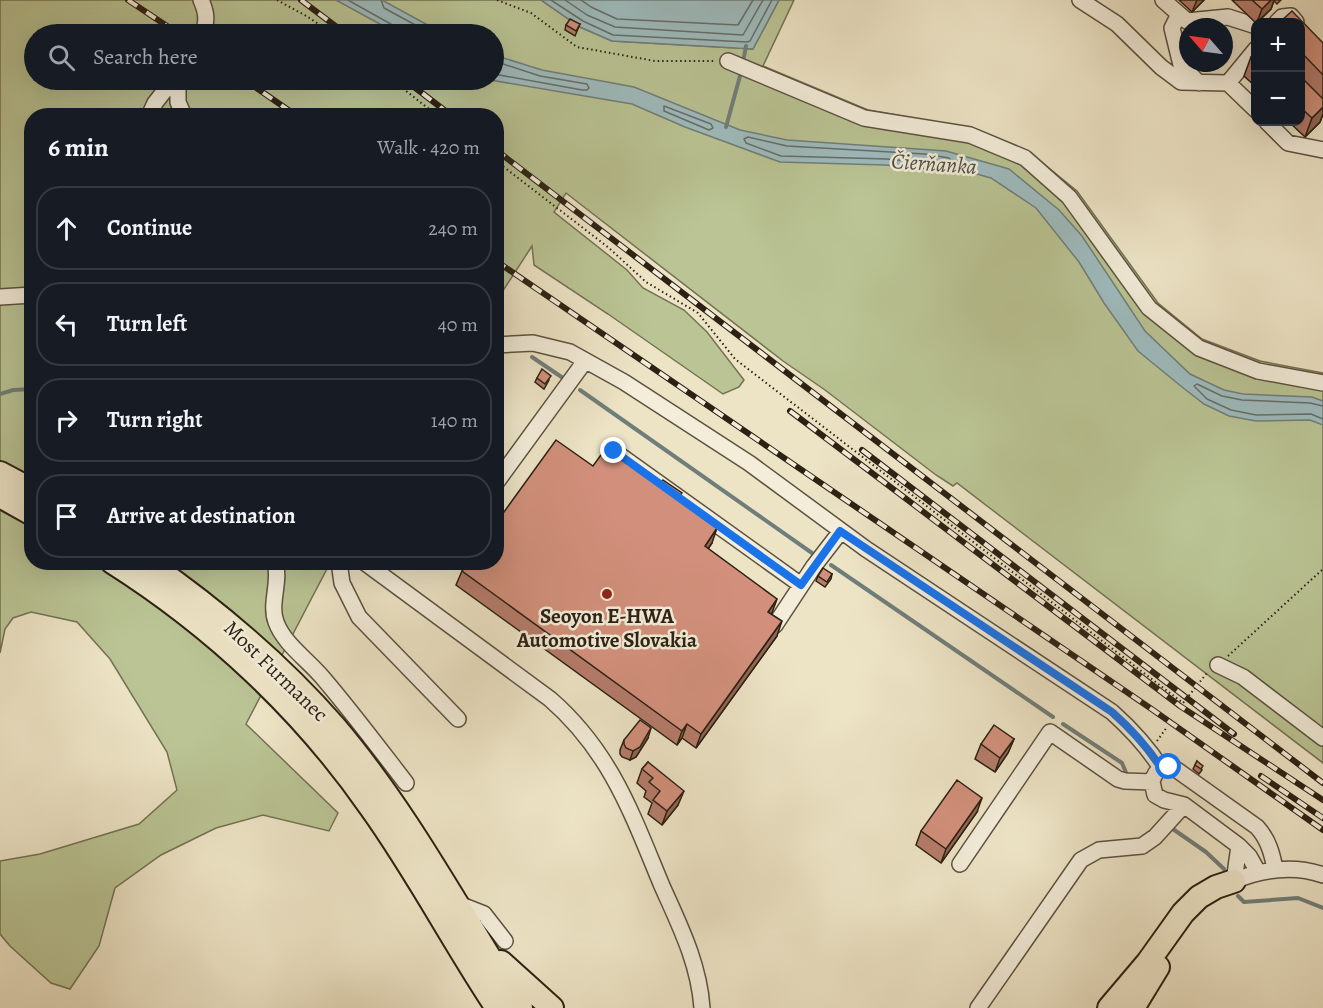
<!DOCTYPE html>
<html lang="en">
<head>
<meta charset="utf-8">
<style>
  body { margin:0; font-family:Alegreya,serif; background:#242831; color:#f1f3f6 }
  .controls { position:absolute; right:18px; top:18px; display:grid; overflow:hidden; border-radius:12px; box-shadow:0 6px 24px #0002 }
  .controls button { width:54px; height:54px; display:grid; place-items:center; padding:0; border:0; border-bottom:2px solid #363941; background:#171b24; color:#f1f3f6; font:30px sans-serif }
  .compass { position:absolute; left:1179px; top:18px; width:54px; height:54px; border-radius:50%; background:#171b24; box-shadow:0 6px 24px #0002; rotate:298deg }
  .stop { position:absolute; width:18px; height:18px; margin:-14px; border:4px solid #1a73e8; border-radius:50%; background:#fff }
  .stop.end { background:#1a73e8; border-color:#fff; box-shadow:0 2px 6px #0008 }
  .list { margin:0; padding:0; list-style:none }
  h2 { display:flex; justify-content:space-between; align-items:center; height:78px; margin:0; padding:0 24px; font-size:26px }
  h2 small { font-size:20px; font-weight:400; color:#9ea1a6 }
  .list li { display:grid; grid-template-columns:39px 1fr auto; gap:18px; align-items:center; box-sizing:border-box; height:84px; margin:0 12px 12px; padding:0 12px; border:2px solid #363941; border-radius:24px }
  .list b { display:block; font-size:22px; white-space:nowrap }
  .list em { font-size:20px; font-style:normal; color:#9ea1a6 }
  .icon { flex:none; width:33px; height:33px; fill:none; stroke:currentColor; stroke-width:2; stroke-linecap:round; stroke-linejoin:round }
  .map { position:relative; flex:none; width:1323px; height:1008px; overflow:hidden }
  .search { position:absolute; background:#171b24; box-shadow:0 6px 24px #0002; left:24px; top:24px; width:480px; height:66px; display:flex; align-items:center; gap:15px; box-sizing:border-box; padding:0 21px; border-radius:33px; color:#9ea1a6; font-size:22px }
  .panel { position:absolute; background:#171b24; box-shadow:0 6px 24px #0002; left:24px; top:108px; width:480px; height:462px; border-radius:24px }
  .map>svg:first-child { display:block }
  .green { fill:#bac494; stroke:#737254; stroke-width:1.5; fill-rule:evenodd }
  .water { fill:#9ebcbf; stroke:#707e7a; stroke-width:1.5 }
  .lines { fill:none; stroke-linecap:round; stroke-linejoin:round }
  .shore { stroke:#656e69; stroke-width:1.5 }
  .stream { stroke:#707e7a; stroke-width:4 }
  .minor-casing { stroke:#5c5240; stroke-width:18 }
  .highway-casing { stroke:#2c2113; stroke-width:26 }
  .path { stroke:#2c2113; stroke-width:2; stroke-dasharray:1.5 3; stroke-linecap:butt }
  .minor { stroke:#f3edda; stroke-width:15 }
  .highway { stroke:#ede4c6; stroke-width:22 }
  .rail-casing { stroke:#2c2113; stroke-width:6 }
  .rail { stroke:#f3edda; stroke-width:4; stroke-dasharray:11; stroke-linecap:butt }
  .wall { fill:#b57c6b; stroke:#2c2113; stroke-width:1.5 }
  .shaded-wall { fill:#936557; stroke:#2c2113; stroke-width:1.5 }
  .building { fill:#d2907c; stroke:#2c2113; stroke-width:1.5 }
  .route { stroke:#1a73e8; stroke-width:8 }
  .poi-dot { fill:#8f2418; stroke:#f3edda; stroke-width:2 }
  .labels { text-anchor:middle; dominant-baseline:central; stroke-width:5; stroke-linejoin:round; paint-order:stroke }
  .poi-label { font-size:21px; font-weight:bold; fill:#2c2113; stroke:#f3edda }
  .street-label { font-size:21px; fill:#2c2113; stroke:#f3edda }
  .water-label { font-size:22px; font-style:italic; fill:#4e5047; stroke:#f3edda }
</style>
</head>
<body>
<div class="map">
<svg width="1323" height="1008" viewBox="0 0 1323 1008">
  <rect width="100%" height="100%" fill="#ede4c6"/>
  <filter id="stains"><feTurbulence type="fractalNoise" baseFrequency=".00333" numOctaves="4"/><feColorMatrix values="0 0 0 0 .2 0 0 0 0 .09 0 0 0 0 .02 0 0 0 .5 -.17"/></filter>
  <radialGradient id="worn" r=".72"><stop offset=".6" stop-color="#630" stop-opacity="0"/><stop offset="1" stop-color="#630" stop-opacity=".3"/></radialGradient>
  <path class="green" d="M0,0H541L580,27L612,41L753,49L779,0H794L763,66L868,110L975,129L1029,152L1077,191L1158,303L1202,339L1260,361L1323,373V763L957,483L953,486L936,475L825,390L783,361L566,193L554,212L627,270L643,288L684,310L707,332L744,380L739,387L723,394L608,314L534,265L532,246L497,300L496,116H32V562L330,563L246,724L338,813L329,831L263,815L216,828L161,855L115,888L99,946L70,989L51,983L10,946L0,934V861L40,854L139,824L177,790L167,752L110,659L77,622L31,612L13,618L5,629L0,653ZM34,34H494V80H34Z"/>
  <path class="water" d="M336,0H382L444,34H398Z
    M541,0H779L753,49L612,41L580,27Z
    M494,55L542,70L634,87L740,130L787,140L946,151L1009,169L1059,210L1082,236L1145,331L1190,374L1224,390L1243,394L1312,397L1323,401V425L1310,420L1256,421L1229,416L1204,404L1182,387L1138,351L1104,303L1079,262L1036,208L991,178L959,169L943,170L885,165L780,162L685,127L632,104L490,80H494Z"/>
  <g class="lines">
    <path class="shore" d="M348,0L396,27L399,34
      M381,0L384,8L432,34
      M551,0L583,21L613,35L747,42L750,41L772,0
      M565,0L587,15L615,27L743,35L763,0
      M581,0L591,7L617,19L738,25L753,0
      M494,61L540,76L587,84L589,88L587,90H582L494,74
      M664,106L711,124L713,128L709,130L664,111Z
      M748,137L787,146L925,154L949,158L951,161L949,163L943,164L886,159L781,156L746,143L744,139Z
      M1323,406L1310,403L1242,400L1222,396L1197,384L1194,386L1207,399L1231,410L1256,415L1311,414L1323,419"/>
    <path class="stream" d="M744,57L746,46
      M726,127L740,76
      M496,332H497
      M532,357L563,378
      M580,390L812,553
      M0,394L13,390L32,389
      M831,565L1053,717
      M1063,724L1122,763L1127,775
      M1170,827L1206,852L1224,869
      M1238,896L1244,902L1298,898L1323,908"/>
    <g class="minor-casing">
      <path id="minor" d="M201,0C207,13 207,21 203,34
        M1080,0L1117,24L1161,67L1181,82L1228,83L1256,110
        M1163,0L1187,21L1228,17L1256,26
        M1179,14L1172,28L1181,65L1199,83
        M1277,22L1282,17L1291,16L1296,22
        M728,61L864,118L970,135L1025,158L1069,197L1149,308L1199,348L1258,371L1323,383
        M178,80V102L184,116
        M1228,83L1256,49
        M149,116L155,103L173,80
        M1267,122L1288,143L1323,150
        M0,297L32,295
        M496,345L533,343L570,352L624,382L749,463L866,549L1112,712C1131,729 1147,746 1161,768
        M614,451L801,585
        M496,483L585,361
        M275,562C281,582 269,603 276,622C284,644 308,660 323,678C352,712 379,748 406,783
        M339,562L342,583L359,617L458,719
        M364,562L550,699C611,752 632,814 662,886C680,926 699,964 702,1008
        M775,625L814,566L841,531
        M1218,665L1243,677L1323,738
        M960,864L1050,732L1118,779L1125,781L1152,782
        M1258,872L1249,856L1239,846L1184,805L1164,800L1155,795L1152,782C1155,771 1161,765 1174,768L1257,827C1268,839 1272,853 1275,869
        M1234,881C1262,869 1294,865 1323,875
        M1234,881L1239,846
        M456,903L484,914L505,941
        M978,1008L1081,860L1099,850L1142,846L1155,837L1184,805"/>
    </g>
    <g class="highway-casing">
      <path id="highway" d="M0,473L32,490
        M0,496L32,514
        M112,562C213,626 303,710 371,808C417,872 453,942 497,1008
        M147,562C216,610 280,664 335,727C408,813 461,914 521,1008
        M501,962L552,1008
        M1109,1008L1148,962L1183,913L1199,897L1216,887L1234,881
        M1133,1008L1158,967"/>
    </g>
    <path class="path" d="M277,0L308,17L333,34
      M497,0L531,13L577,47L655,61H716
      M392,80L438,116
      M496,161L609,248L646,282L698,313L735,359L1183,703L1207,673
      M1228,656L1323,569
      M1157,741L1167,727"/>
    <use href="#minor" class="minor"/>
    <use href="#highway" class="highway"/>
    <g class="rail-casing">
      <path id="rail" d="M128,0L179,34
        M301,0L346,34
        M245,80L297,116
        M405,80L452,116
        M496,150L1323,783
        M496,261L1153,710L1323,830
        M790,411L1180,706L1323,800
        M862,450L1234,734
        M1261,776L1323,818"/>
    </g>
    <use href="#rail" class="rail"/>
  </g>
  <path class="wall" d="M1179,0H1204L1192,12Z
    M1232,0H1281L1277,4L1274,1L1271,9L1258,22L1256,23Z
    M1300,22L1323,43V114L1320,122L1305,137L1289,122H1300Z
    M580,24L575,36L565,30L566,25Z
    M1256,53V87L1244,76L1251,57Z
    M537,378L549,380L544,389L535,382Z
    M679,501L712,543L708,549L772,614L777,636L696,748L682,738L677,745L456,585L462,571Z
    M832,574L831,579L825,587L816,581L818,576Z
    M648,738L636,757L630,760L622,757L620,754V750L624,740Z
    M1014,739L1008,753L995,772L975,759L981,744Z
    M1197,761L1202,770L1199,774L1193,769Z
    M648,762L678,805L662,825L648,814L652,803L644,797L646,791L637,783L642,769Z
    M977,812L941,863L916,845L921,831Z"/>
  <path class="shaded-wall" d="M1197,0H1204L1192,12Z
    M1271,0H1274L1271,9L1257,22L1262,9Z
    M1323,107V114L1320,122L1305,137L1312,118Z
    M717,528L712,543L699,561L705,546Z
    M777,599L772,613L763,626L768,612Z
    M782,621L777,636L696,748L701,734Z
    M687,724L682,738L677,745L682,731Z
    M651,728L648,738L636,757L630,760L633,751Z
    M1014,739L1008,753L995,772L1000,758Z
    M684,791L678,805L662,825L667,811Z
    M982,798L977,812L941,863L946,849Z"/>
  <path class="building" d="M1252,0H1271L1262,9Z
    M1292,11L1323,43V75L1300,51V22H1280Z
    M570,19L580,24L576,31L566,25Z
    M1256,53V61L1251,57Z
    M1300,76L1323,99V107L1312,118L1300,107Z
    M542,369L551,376L545,384L537,378Z
    M556,440L593,466L606,448L659,486L663,480L682,493L677,499L717,528L705,546L777,599L768,612L782,621L701,734L687,724L682,731L462,571L468,562H496V523Z
    M823,568L832,574L827,582L818,576Z
    M640,720L651,728L640,747L633,751L626,748L624,744V740Z
    M994,725L1014,739L1000,758L981,744Z
    M1197,761L1203,766L1201,769L1195,765Z
    M648,762L684,791L667,811L653,800L660,791L649,782L653,778L642,769Z
    M957,780L982,798L946,849L921,831Z"/>
  <g class="lines">
    <path class="route" d="M614,451L801,585L840,531L1112,712C1131,729 1147,746 1161,768L1169,767"/>
  </g>
  <circle class="poi-dot" cx="607" cy="594" r="6"/>
  <g class="labels">
    <g class="poi-label">
      <text x="607" y="616">Seoyon E-HWA<tspan x="607" dy="24">Automotive Slovakia</tspan></text>
    </g>
    <g class="street-label">
      <text transform="translate(276 671) rotate(44)">Most Furmanec</text>
    </g>
    <g class="water-label">
      <text transform="translate(934 164) rotate(4)">Čierňanka</text>
    </g>
  </g>
  <rect width="100%" height="100%" filter="url(#stains)"/>
  <rect width="100%" height="100%" fill="url(#worn)"/>
</svg>
<div class="controls">
<button>+</button>
<button>−</button>
</div>
<svg class="compass" viewBox="-18 -18 36 36"><path d="M0-13l5 13h-10z" fill="#e53935"/><path d="M0 13l5-13h-10z" fill="#9ea1a6"/></svg>
<div class="stop" style="left:1169px;top:767px"></div>
<div class="stop end" style="left:614px;top:451px"></div>
<div class="search"><svg class="icon" aria-label="search" viewBox="0 0 24 24"><circle cx="10" cy="10" r="6"/><path d="M15 15l6 6"/></svg>Search here</div>
<section class="panel">
<h2>6 min<small>Walk · 420 m</small></h2>
<ul class="list">
<li><svg class="icon" aria-label="ahead" viewBox="0 0 24 24"><path d="M12 20V5M6 11l6-6 6 6"/></svg><div><b>Continue</b></div><em>240 m</em></li>
<li><svg class="icon" aria-label="left" viewBox="0 0 24 24"><path d="M17 20v-9H6M10 6l-5 5 5 5"/></svg><div><b>Turn left</b></div><em>40 m</em></li>
<li><svg class="icon" aria-label="right" viewBox="0 0 24 24"><path d="M7 20v-9h11M14 6l5 5-5 5"/></svg><div><b>Turn right</b></div><em>140 m</em></li>
<li><svg class="icon" aria-label="arrive" viewBox="0 0 24 24"><path d="M6 21V4h12l-3 4 3 4H6"/></svg><div><b>Arrive at destination</b></div></li>
</ul>
</section>
</div>
</body>
</html>
